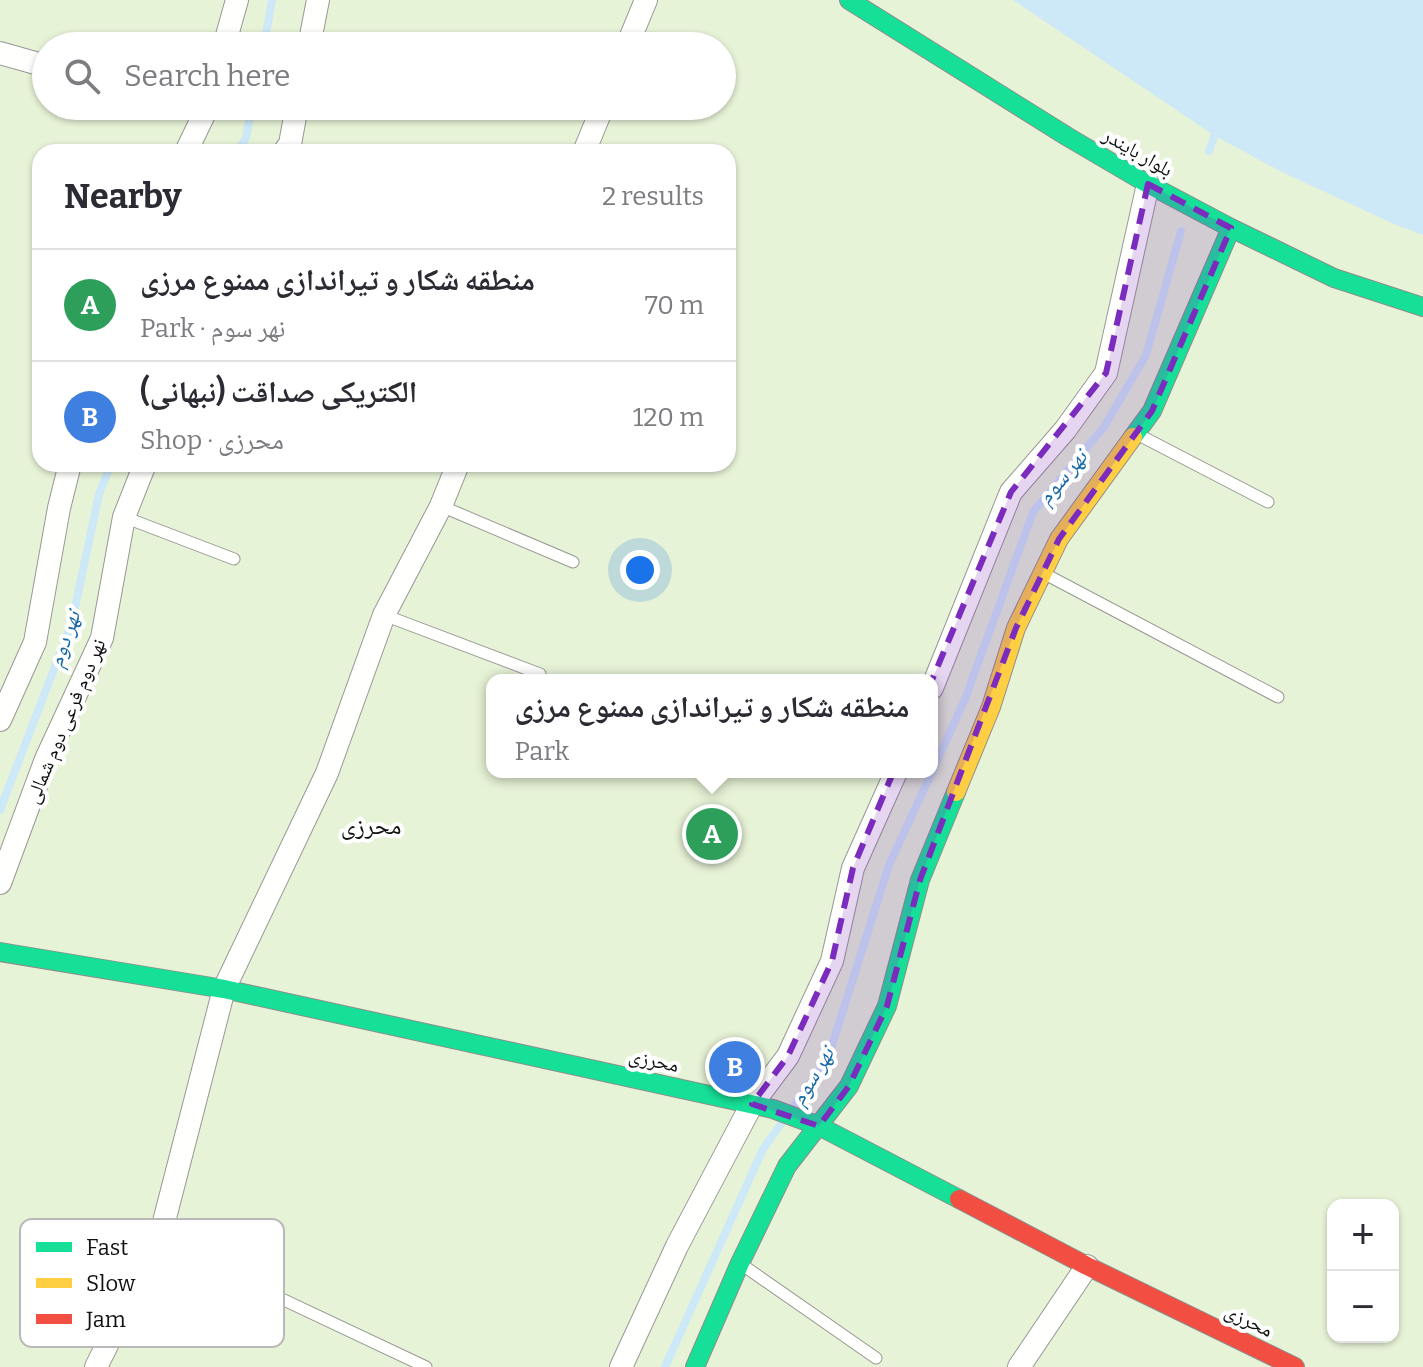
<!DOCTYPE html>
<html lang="en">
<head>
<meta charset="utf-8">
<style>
  body { margin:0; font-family:Bitter,"Noto Naskh Arabic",serif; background:#f7f7f7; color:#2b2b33 }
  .controls { position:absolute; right:24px; bottom:24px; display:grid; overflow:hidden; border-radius:16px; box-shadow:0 2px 6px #0004 }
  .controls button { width:72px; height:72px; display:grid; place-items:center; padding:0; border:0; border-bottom:2px solid #e1e1e2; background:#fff; color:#2b2b33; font:40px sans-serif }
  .you { position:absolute; left:640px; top:570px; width:28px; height:28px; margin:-20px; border:6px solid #fff; border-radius:50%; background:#1a73e8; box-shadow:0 0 0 12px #1a73e833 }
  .badge { display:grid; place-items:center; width:52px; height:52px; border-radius:50%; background:#1a73e8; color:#fff; font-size:26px; font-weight:700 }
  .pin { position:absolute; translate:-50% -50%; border:4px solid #fff; box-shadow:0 2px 8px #0006 }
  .popup { position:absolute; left:486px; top:674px; width:452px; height:104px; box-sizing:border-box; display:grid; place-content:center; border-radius:16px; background:#fff; filter:drop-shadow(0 2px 6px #0005); font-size:26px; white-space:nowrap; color:#7c7c81 }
  .popup b { font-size:30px; color:#2b2b33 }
  .popup::after { content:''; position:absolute; left:50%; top:100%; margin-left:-16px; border:16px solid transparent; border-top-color:#fff }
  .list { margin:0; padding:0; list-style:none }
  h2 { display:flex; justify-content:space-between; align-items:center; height:104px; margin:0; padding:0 32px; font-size:34px }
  h2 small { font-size:26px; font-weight:400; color:#7c7c81 }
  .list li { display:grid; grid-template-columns:52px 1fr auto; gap:24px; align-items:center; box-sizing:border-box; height:112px; padding:0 32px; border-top:2px solid #e1e1e2 }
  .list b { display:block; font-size:30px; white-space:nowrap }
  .list p { margin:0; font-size:26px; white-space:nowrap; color:#7c7c81 }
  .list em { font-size:26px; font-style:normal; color:#7c7c81 }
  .icon { flex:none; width:44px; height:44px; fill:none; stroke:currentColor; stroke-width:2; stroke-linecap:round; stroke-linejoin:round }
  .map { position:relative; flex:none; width:1423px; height:1367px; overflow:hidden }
  .search { position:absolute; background:#fff; box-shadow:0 2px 6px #0004; left:32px; top:32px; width:704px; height:88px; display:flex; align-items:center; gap:20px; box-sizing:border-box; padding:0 28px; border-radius:44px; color:#7c7c81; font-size:30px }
  .panel { position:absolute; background:#fff; box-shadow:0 2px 6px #0004; left:32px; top:144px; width:704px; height:328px; border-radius:24px }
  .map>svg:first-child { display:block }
  .green { fill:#e7f3d7; fill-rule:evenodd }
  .water { fill:#cde8f7 }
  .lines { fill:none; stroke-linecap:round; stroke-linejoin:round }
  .stream { stroke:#cde8f7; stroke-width:8 }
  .lane-casing { stroke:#979795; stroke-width:13 }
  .street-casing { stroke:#979795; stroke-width:24 }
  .fast-casing { stroke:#8e8d8b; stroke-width:20 }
  .slow-casing { stroke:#8e8d8b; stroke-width:20 }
  .jam-casing { stroke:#8e8d8b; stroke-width:20 }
  .lane { stroke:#fffffe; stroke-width:11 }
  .street { stroke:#fffffe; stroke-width:22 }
  .fast { stroke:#16e098; stroke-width:18 }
  .slow { stroke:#ffcf43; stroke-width:18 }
  .jam { stroke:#f24e42; stroke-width:18 }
  .marked { fill:#7b2cbf; fill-opacity:0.2; stroke:#7b2cbf; stroke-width:6; stroke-dasharray:16 10; stroke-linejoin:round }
  .labels { text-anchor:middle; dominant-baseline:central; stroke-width:8; stroke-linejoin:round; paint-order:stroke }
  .street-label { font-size:20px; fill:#111; stroke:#fff }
  .water-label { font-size:22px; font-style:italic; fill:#1768a6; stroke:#fff }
  .quarter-label { font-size:24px; fill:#111; stroke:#fff }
  .key { fill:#fff; stroke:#b8b8b8; stroke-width:2 }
  .key-label { font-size:22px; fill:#111 }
</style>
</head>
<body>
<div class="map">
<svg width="1423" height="1367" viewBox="0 0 1423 1367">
  <rect width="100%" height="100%" fill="#fdfcf7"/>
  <path class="green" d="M0,0H1423V1367H0ZM46,46H722V106H46ZM40,152H728V464H40ZM492,680H932V772H492ZM1333,1205H1393V1337H1333Z"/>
  <path class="water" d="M1013,0H1423V235L1394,224L1282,172L1215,136Z"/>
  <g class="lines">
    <path class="stream" d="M264,46L272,0
      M1209,151L1217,128
      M237,152L246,138L252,106
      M932,772L965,699L1033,512L1104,427L1146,355L1181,231
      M0,810L72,622L99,494L111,464
      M792,1109L828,1058L889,865L932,772
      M665,1367L763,1149L784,1120"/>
    <g class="lane-casing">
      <path id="lane" d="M1137,434L1268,502
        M441,506L573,562
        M124,517L234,559
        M1045,574L1278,697
        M384,615L540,674
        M159,1241L426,1367
        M741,1264L876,1358"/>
    </g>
    <g class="street-casing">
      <path id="street" d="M224,46L237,0
        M309,46L318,0
        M627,46L646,0
        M0,53L46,66
        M186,152L208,106
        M284,152L290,144L297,106
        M584,152L603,106
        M932,688L1011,492L1065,430L1106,373L1148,184
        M0,720L35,642L59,508L70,464
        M0,883L46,759L102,638L124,517L145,464
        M96,1367L159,1241L224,989L327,773L384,615L441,506L458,464
        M621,1367L677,1246L752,1104L788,1056L832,961L853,868L896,772
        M1019,1367L1087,1266"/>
    </g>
    <g class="fast-casing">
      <path id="fast" d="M849,0L1068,137L1148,184L1231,228L1334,278L1423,307
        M1133,437L1152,411L1231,228
        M0,952L224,989L773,1109L819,1126L959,1199
        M695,1367L740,1263L787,1166L849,1086L887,1006L920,880L956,792"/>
    </g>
    <g class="slow-casing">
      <path id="slow" d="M956,792L991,707L1016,628L1059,539L1133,437"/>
    </g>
    <g class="jam-casing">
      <path id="jam" d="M959,1199L1087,1266L1295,1367"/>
    </g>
    <use href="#lane" class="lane"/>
    <use href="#street" class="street"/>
    <use href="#fast" class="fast"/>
    <use href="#slow" class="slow"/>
    <use href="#jam" class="jam"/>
  </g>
  <path class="marked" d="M1148,184L1231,228L1152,411L1059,539L1016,628L920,880L887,1006L849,1086L819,1126L752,1104L788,1056L832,961L853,868L1011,492L1106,373Z"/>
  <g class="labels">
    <g class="street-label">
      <text transform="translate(1138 152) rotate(30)">بلوار بایندر</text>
      <text transform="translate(65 721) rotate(-67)">نهر دوم فرعی دوم شمالی</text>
      <text transform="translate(654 1060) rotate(12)">محرزی</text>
      <text transform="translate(1249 1320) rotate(26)">محرزی</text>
    </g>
    <g class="water-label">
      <text transform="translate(1062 477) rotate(-50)">نهر سوم</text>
      <text transform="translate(64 639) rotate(-71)">نهر دوم</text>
      <text transform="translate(812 1076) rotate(-59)">نهر سوم</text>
    </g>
    <g class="quarter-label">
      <text x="371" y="826">محرزی</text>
    </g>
  </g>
  <rect x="20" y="1219" width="264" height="128" rx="12" class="key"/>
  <rect x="36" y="1242" width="36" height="10" fill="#16e098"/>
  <rect x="36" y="1278" width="36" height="10" fill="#ffcf43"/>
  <rect x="36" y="1314" width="36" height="10" fill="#f24e42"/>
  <g class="key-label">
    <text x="86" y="1255">Fast</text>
    <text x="86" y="1291">Slow</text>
    <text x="86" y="1327">Jam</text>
  </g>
</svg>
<div class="controls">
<button>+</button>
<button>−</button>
</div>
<div class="you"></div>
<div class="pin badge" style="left:712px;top:834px;background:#2e9e5b">A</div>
<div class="popup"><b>منطقه شکار و تیراندازی ممنوع مرزی</b>Park</div>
<div class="pin badge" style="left:735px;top:1067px;background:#3f7fe0">B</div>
<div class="search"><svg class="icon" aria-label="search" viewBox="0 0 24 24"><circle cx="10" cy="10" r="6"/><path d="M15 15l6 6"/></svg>Search here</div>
<section class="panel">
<h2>Nearby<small>2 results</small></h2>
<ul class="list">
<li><span class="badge" style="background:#2e9e5b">A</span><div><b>منطقه شکار و تیراندازی ممنوع مرزی</b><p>Park · نهر سوم</p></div><em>70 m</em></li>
<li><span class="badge" style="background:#3f7fe0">B</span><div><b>الکتریکی صداقت (نبهانی)</b><p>Shop · محرزی</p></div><em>120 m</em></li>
</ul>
</section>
</div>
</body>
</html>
